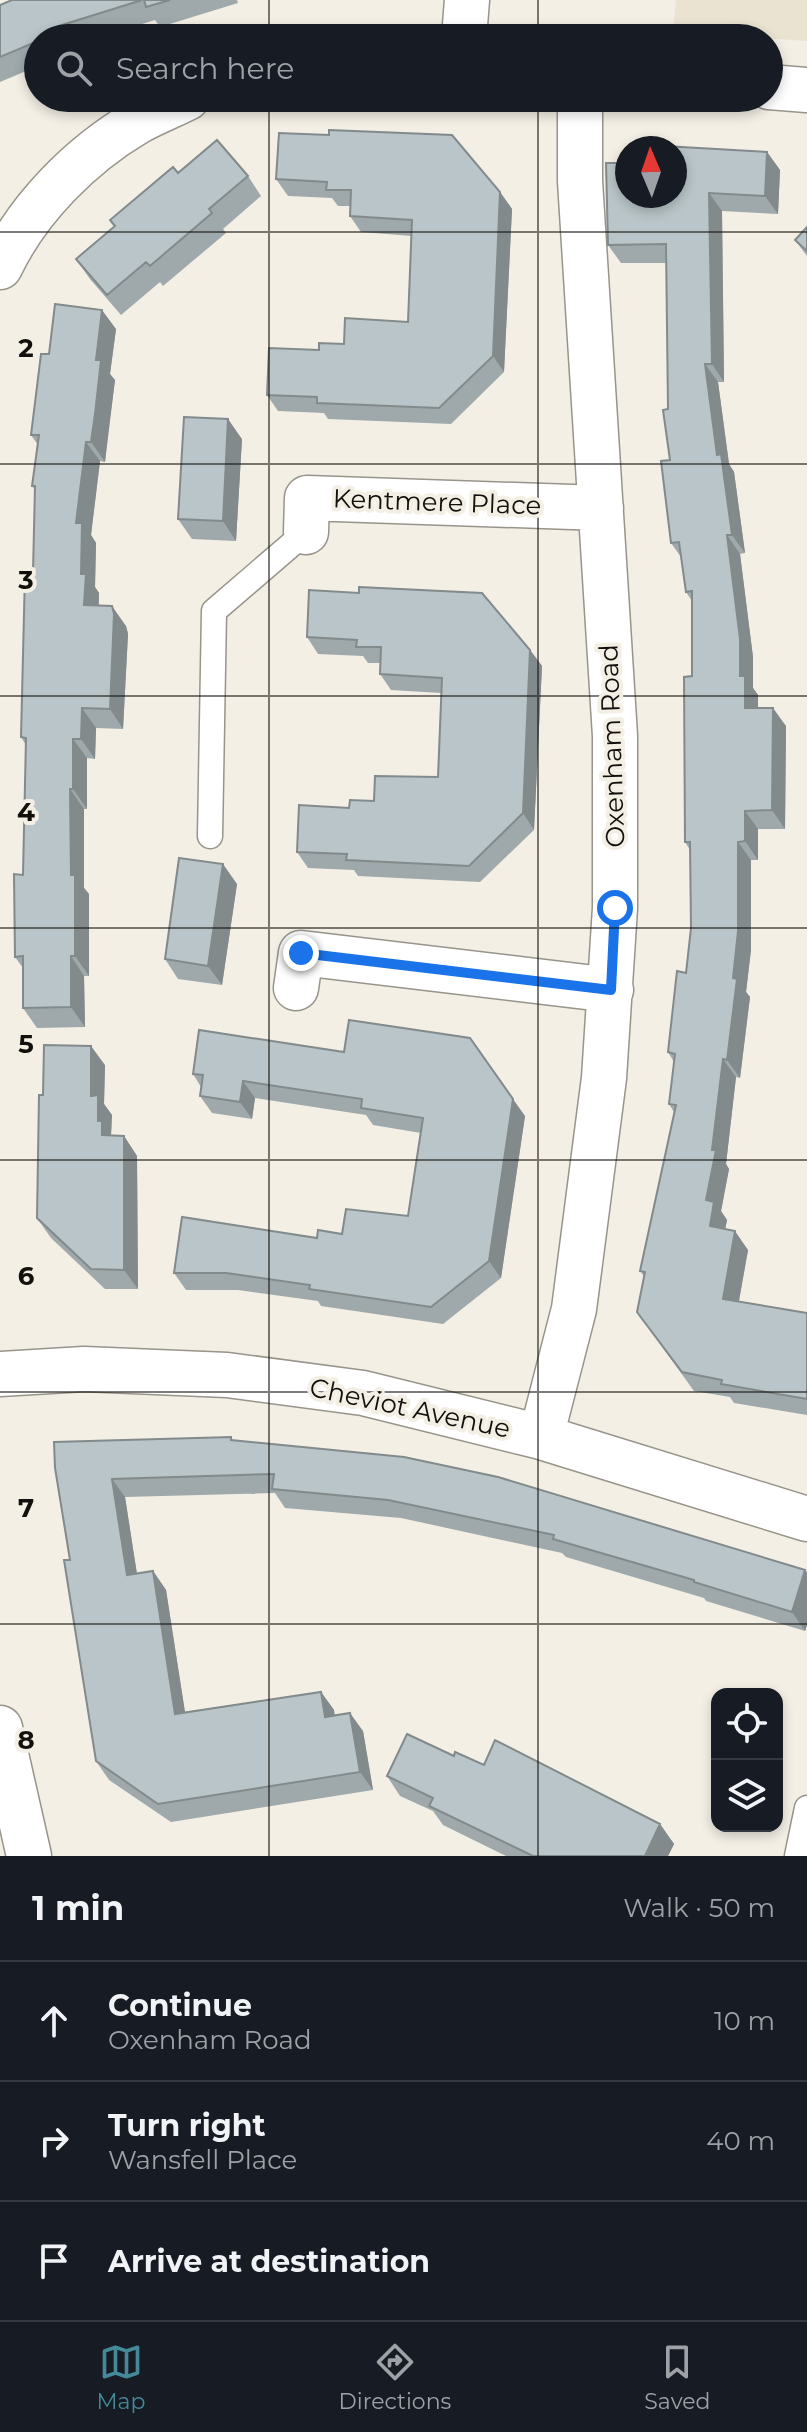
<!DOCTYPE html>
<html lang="en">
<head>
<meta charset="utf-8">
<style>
  body { margin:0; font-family:Montserrat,sans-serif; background:#20242c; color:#f1f3f6 }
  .controls { position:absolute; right:24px; bottom:24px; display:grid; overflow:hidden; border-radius:16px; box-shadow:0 4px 12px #0003 }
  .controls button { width:72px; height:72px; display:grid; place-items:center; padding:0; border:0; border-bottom:2px solid #363941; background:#171b24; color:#f1f3f6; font:40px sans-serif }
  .compass { position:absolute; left:615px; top:136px; width:72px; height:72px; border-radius:50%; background:#171b24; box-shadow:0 4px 12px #0003; rotate:358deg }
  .stop { position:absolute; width:24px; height:24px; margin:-18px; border:6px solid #1a73e8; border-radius:50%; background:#fff }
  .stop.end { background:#1a73e8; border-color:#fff; box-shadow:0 2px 8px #0008 }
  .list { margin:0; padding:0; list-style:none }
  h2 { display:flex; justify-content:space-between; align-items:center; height:104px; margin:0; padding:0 32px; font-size:34px }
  h2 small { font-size:26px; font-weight:400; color:#9ea1a6 }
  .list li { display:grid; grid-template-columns:52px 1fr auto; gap:24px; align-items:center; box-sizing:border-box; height:120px; padding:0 32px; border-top:2px solid #363941 }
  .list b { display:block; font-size:30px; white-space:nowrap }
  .list p { margin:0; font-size:26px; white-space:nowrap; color:#9ea1a6 }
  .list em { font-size:26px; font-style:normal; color:#9ea1a6 }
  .icon { flex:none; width:44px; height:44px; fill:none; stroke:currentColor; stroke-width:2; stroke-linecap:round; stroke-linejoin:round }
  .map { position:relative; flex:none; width:807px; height:1856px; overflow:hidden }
  .search { position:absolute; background:#171b24; box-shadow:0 4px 12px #0003; left:24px; right:24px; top:24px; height:88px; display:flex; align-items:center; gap:20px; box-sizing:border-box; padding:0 28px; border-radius:44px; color:#9ea1a6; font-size:30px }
  .sheet { height:464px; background:#171b24 }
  nav { display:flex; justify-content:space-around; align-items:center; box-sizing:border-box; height:112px; border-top:2px solid #363941; background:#171b24; font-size:22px; color:#9ea1a6 }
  nav a { display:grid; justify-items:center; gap:4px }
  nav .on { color:#458998 }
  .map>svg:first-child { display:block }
  .built { fill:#eae3d2 }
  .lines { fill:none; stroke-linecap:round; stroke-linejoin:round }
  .lane-casing { stroke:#98948b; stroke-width:27 }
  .street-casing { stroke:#98948b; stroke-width:47 }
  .lane { stroke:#fff; stroke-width:24 }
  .street { stroke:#fff; stroke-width:44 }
  .wall { fill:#9fa9ac }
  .shaded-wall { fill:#828a8c }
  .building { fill:#b9c5c8; stroke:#828a8c; stroke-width:2 }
  .route { stroke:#1a73e8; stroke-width:10 }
  .grid { fill:none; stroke:#12100d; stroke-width:2; stroke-opacity:0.55 }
  .labels { text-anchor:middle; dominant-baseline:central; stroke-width:8; stroke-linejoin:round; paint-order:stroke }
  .street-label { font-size:26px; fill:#12100d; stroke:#f3efe5 }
  .grid-label { font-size:26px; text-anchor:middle; font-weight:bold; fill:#12100d; stroke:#f3efe5; stroke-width:8; stroke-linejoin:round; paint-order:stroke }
</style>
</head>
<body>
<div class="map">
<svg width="807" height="1856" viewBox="0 0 807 1856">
  <rect width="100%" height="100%" fill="#f3efe5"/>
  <path class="built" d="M676,0H807V41L673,32Z"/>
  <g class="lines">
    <g class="lane-casing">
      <path id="lane" d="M210,836L214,611L306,532
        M797,1856L807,1808"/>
    </g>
    <g class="street-casing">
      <path id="street" d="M464,38L467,0
        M769,87L807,90
        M0,267C28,208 81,155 137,122C153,113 171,106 187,98
        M306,532L307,498L601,508
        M296,988L301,953L611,990
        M0,1374L84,1369L227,1375L363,1393L541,1437L807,1519
        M541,1437L574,1309L604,1078L615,908V736L580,181V98
        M0,1728L29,1856"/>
    </g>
    <use href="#lane" class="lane"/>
    <use href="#street" class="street"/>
  </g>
  <path class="wall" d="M12,0H237L238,3L160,27L155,20L97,38H38V66L0,82V5Z
    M279,133L500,192L512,209L504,372L451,424L328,419L324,413L278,411L267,395L319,350L344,344L408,322L412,236L361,232L350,216V206H338L332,198L288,196L276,179Z
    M767,152L780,170L778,214L722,211L724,382H718L729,464L734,472L745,553L740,554L753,657V688L758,695V708L786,726L785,829H758V860H751V950L746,992L750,997L740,1078L736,1077L726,1164L729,1169L721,1211L727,1220L725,1229L748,1250L739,1301L807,1313V1415L734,1403L730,1397L694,1391L637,1312L644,1276L640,1271L674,1112L669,1104L674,1062L668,1052L686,973L691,928L690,850L685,842L692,676V601L686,592L681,557L671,543L666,263H621L608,245L627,196Z
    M178,173L248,176L261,196L223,229L226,233L163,286L160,282L121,315L90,279L76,259Z
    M807,227V256L795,240Z
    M116,329L110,374L115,380L108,433L105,462L100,461L91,535L96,543L95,587L99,593V606L126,626L128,634L123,729L96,728L95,759L87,758V809H84V888L89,894V976H84L85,1027L37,1028L23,1008V968L15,957L23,875L26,745L21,737L33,572L35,490L32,486L38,445L31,435L49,354Z
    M242,439L236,541L192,539L178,519Z
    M309,590L530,650L542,666L534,830L480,882L358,876L354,870L308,868L297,852L349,808L374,801L438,777L441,693L391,690L380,674V663H368L363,656L318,654L307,637Z
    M237,884L222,985L178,979L165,959Z
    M105,1065L104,1104L112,1115L111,1135L124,1136L137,1156L138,1289H105L51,1238L37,1218L43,1095Z
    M193,1074L525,1116L501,1278L443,1324L321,1306L318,1301L238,1290H186L174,1273L317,1238L342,1234L408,1216L421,1133L373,1125L366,1115L255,1098L252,1119L212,1113L200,1096L201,1087Z
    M231,1437L233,1440L807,1572V1625L805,1631L706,1601L704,1598L566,1557L562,1553L401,1518L285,1508L275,1493L125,1497L137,1574L153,1571L166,1590L185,1712L321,1692L334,1710V1715L363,1731L373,1790L171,1822L109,1780L96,1761L70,1560L55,1468Z
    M484,1765L660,1824L674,1844L668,1856H506L443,1825L433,1811L400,1796L387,1776Z"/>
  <path class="shaded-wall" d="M767,152L780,170L778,214L765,196Z
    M500,192L512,209L504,372L493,356Z
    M709,193L722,211L724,382L712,364Z
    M102,310L116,329L110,374L115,380L105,462L91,442L96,360Z
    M705,364L718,382L729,464L734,472L745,553L732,535L717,455Z
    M228,419L242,439L236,541L223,521Z
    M86,442L100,461L91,535L96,543L95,587L99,593L98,625L84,605L76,523Z
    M727,535L740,554L753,657V688L758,695V726L745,708L740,676Z
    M112,606L126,626L128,634L123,729L110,709Z
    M530,650L542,666L534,830L523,813Z
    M82,708L96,728L95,759L81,739Z
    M773,708L786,726L785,829L772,810Z
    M73,739L87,758V809L73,789Z
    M70,789L84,809V888L89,894V976L75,956L71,875Z
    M745,811L758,829V860L745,841Z
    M738,842L751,860V950L746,992L750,997L740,1078L727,1060L733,978Z
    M223,864L237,884L222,985L208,966Z
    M71,956L84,976L85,1027L71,1007Z
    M470,1038L525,1116L501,1278L489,1261Z
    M91,1046L105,1065L104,1104L112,1115L111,1135L115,1140L102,1135L91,1096Z
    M723,1059L736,1077L726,1164L729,1169L721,1211L727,1220L722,1245L710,1226L706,1200Z
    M243,1081L255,1098L252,1119L240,1102Z
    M124,1136L137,1156L138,1289L124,1270Z
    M735,1231L748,1250L736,1317L723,1299Z
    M112,1479L125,1497L140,1594L127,1575Z
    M805,1570L807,1572V1625L805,1631L792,1612Z
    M153,1571L166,1590L188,1732L175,1714Z
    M321,1692L334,1710L338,1735L325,1717Z
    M350,1713L363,1731L373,1790L360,1772Z
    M660,1824L674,1844L668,1856H645Z"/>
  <path class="building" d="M12,0H142L62,25L64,31L46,38H38V41L0,57V5Z
    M144,0H170L146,7Z
    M329,130L452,135L500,192L493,356L439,408L317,403V397L267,395L269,348L319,350V343L344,344L345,318L408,322L412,220L350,216L351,190H326L327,182L276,179L279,133L329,135Z
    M217,140L248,176L209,209L212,213L150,266L146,262L107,295L76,259L115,226L110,220L173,167L178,173Z
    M664,146L767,152L765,196L709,193L712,364H705L717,455L721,454L732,535H727L740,639V676H745V708H773L772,810L745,811V841L738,842V931L733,978L737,979L727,1060L723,1059L712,1150H716L706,1200L714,1202L710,1226L735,1231L723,1299L807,1313V1399L721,1384L722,1380L682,1372L637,1312L645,1272L640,1271L676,1105L669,1104L675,1054L668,1052L677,971L686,973L691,928L690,842H685L684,677L692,676V591L686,592L679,542L671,543L661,461L670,460L663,410L668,409L666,244L608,245L606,163H627V196H675V148H664Z
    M807,227V251L795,240Z
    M55,304L102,310L96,360H101L95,414L91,442H86L76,523H82L81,574H86L84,605L112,606L114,614L110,709L82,708L81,739H73V789H70L71,875H75V956H71V1007L23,1008V956L15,957L14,874L23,875L26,738L21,737L25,573L33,572L35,486H32L39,435H31L41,354H49Z
    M184,417L228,419L223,521L178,519Z
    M359,587L482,593L530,650L523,813L469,866L346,860L347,854L297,852L299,805L349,808L350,800L374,801L375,776L438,777L442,678L380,674L381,647H356L357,640L307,637L309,590L359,593Z
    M179,858L223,864L208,966L165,959Z
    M349,1020L470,1038L513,1099L489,1261L431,1307L309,1289L310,1285L226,1273H174L182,1217L317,1238L318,1230L342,1234L346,1209L408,1216L423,1118L361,1108L362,1099L243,1081L240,1102L200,1096L203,1075L193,1074L199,1030L344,1052Z
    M44,1045L91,1046V1096L98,1095V1121H102V1135L124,1136V1270L91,1269L37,1218L39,1095H43Z
    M231,1437V1440L404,1457L498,1477L805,1570L792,1612L694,1582V1580L553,1539L554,1535L388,1500L272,1489L274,1474L112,1479L127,1575L153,1571L175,1714L321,1692L325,1717L350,1713L360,1772L158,1804L96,1761L64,1560H70L55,1468L54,1442Z
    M407,1734L454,1756L455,1752L484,1765L495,1740L660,1824L645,1856H533L429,1806L433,1798L387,1776Z"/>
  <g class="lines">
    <path class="route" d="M301,953L611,990L615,908"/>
  </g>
  <path class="grid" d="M269,0V38M538,0V38M269,98V1856M538,98V1856M0,232H807M0,464H807M0,696H807M0,928H807M0,1160H807M0,1392H807M0,1624H807"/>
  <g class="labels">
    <g class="street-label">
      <text transform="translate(437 502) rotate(2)">Kentmere Place</text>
      <text transform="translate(612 746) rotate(-92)">Oxenham Road</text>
      <text transform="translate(410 1408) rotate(12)">Cheviot Avenue</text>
    </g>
  </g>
  <g class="grid-label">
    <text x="26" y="357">2</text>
    <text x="26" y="589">3</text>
    <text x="26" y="821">4</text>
    <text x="26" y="1053">5</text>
    <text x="26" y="1285">6</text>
    <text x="26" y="1517">7</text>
    <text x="26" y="1749">8</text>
  </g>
</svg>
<div class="controls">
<button><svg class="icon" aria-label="locate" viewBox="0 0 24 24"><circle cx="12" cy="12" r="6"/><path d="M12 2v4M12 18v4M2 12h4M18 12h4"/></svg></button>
<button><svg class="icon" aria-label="layers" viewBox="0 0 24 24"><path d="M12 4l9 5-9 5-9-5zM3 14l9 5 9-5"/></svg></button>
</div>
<svg class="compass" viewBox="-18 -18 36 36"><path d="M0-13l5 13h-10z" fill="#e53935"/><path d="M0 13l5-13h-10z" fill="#9ea1a6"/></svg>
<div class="stop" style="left:615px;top:908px"></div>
<div class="stop end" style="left:301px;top:953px"></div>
<div class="search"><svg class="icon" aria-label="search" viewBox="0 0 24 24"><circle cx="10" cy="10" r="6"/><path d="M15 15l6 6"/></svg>Search here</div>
</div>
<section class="sheet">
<h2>1 min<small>Walk · 50 m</small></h2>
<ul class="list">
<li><svg class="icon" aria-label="ahead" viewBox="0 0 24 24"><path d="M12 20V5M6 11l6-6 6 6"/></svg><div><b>Continue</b><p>Oxenham Road</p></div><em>10 m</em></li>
<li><svg class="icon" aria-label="right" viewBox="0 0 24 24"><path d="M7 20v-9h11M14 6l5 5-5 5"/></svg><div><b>Turn right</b><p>Wansfell Place</p></div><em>40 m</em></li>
<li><svg class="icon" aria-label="arrive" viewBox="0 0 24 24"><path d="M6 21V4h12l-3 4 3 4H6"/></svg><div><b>Arrive at destination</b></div></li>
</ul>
</section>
<nav>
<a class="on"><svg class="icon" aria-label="map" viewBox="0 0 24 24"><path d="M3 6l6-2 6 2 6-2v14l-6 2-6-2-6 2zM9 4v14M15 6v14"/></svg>Map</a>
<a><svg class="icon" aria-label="directions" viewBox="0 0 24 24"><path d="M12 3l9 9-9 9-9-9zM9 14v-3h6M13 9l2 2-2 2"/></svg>Directions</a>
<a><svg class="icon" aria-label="saved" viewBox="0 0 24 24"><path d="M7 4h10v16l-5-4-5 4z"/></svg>Saved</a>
</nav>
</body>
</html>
